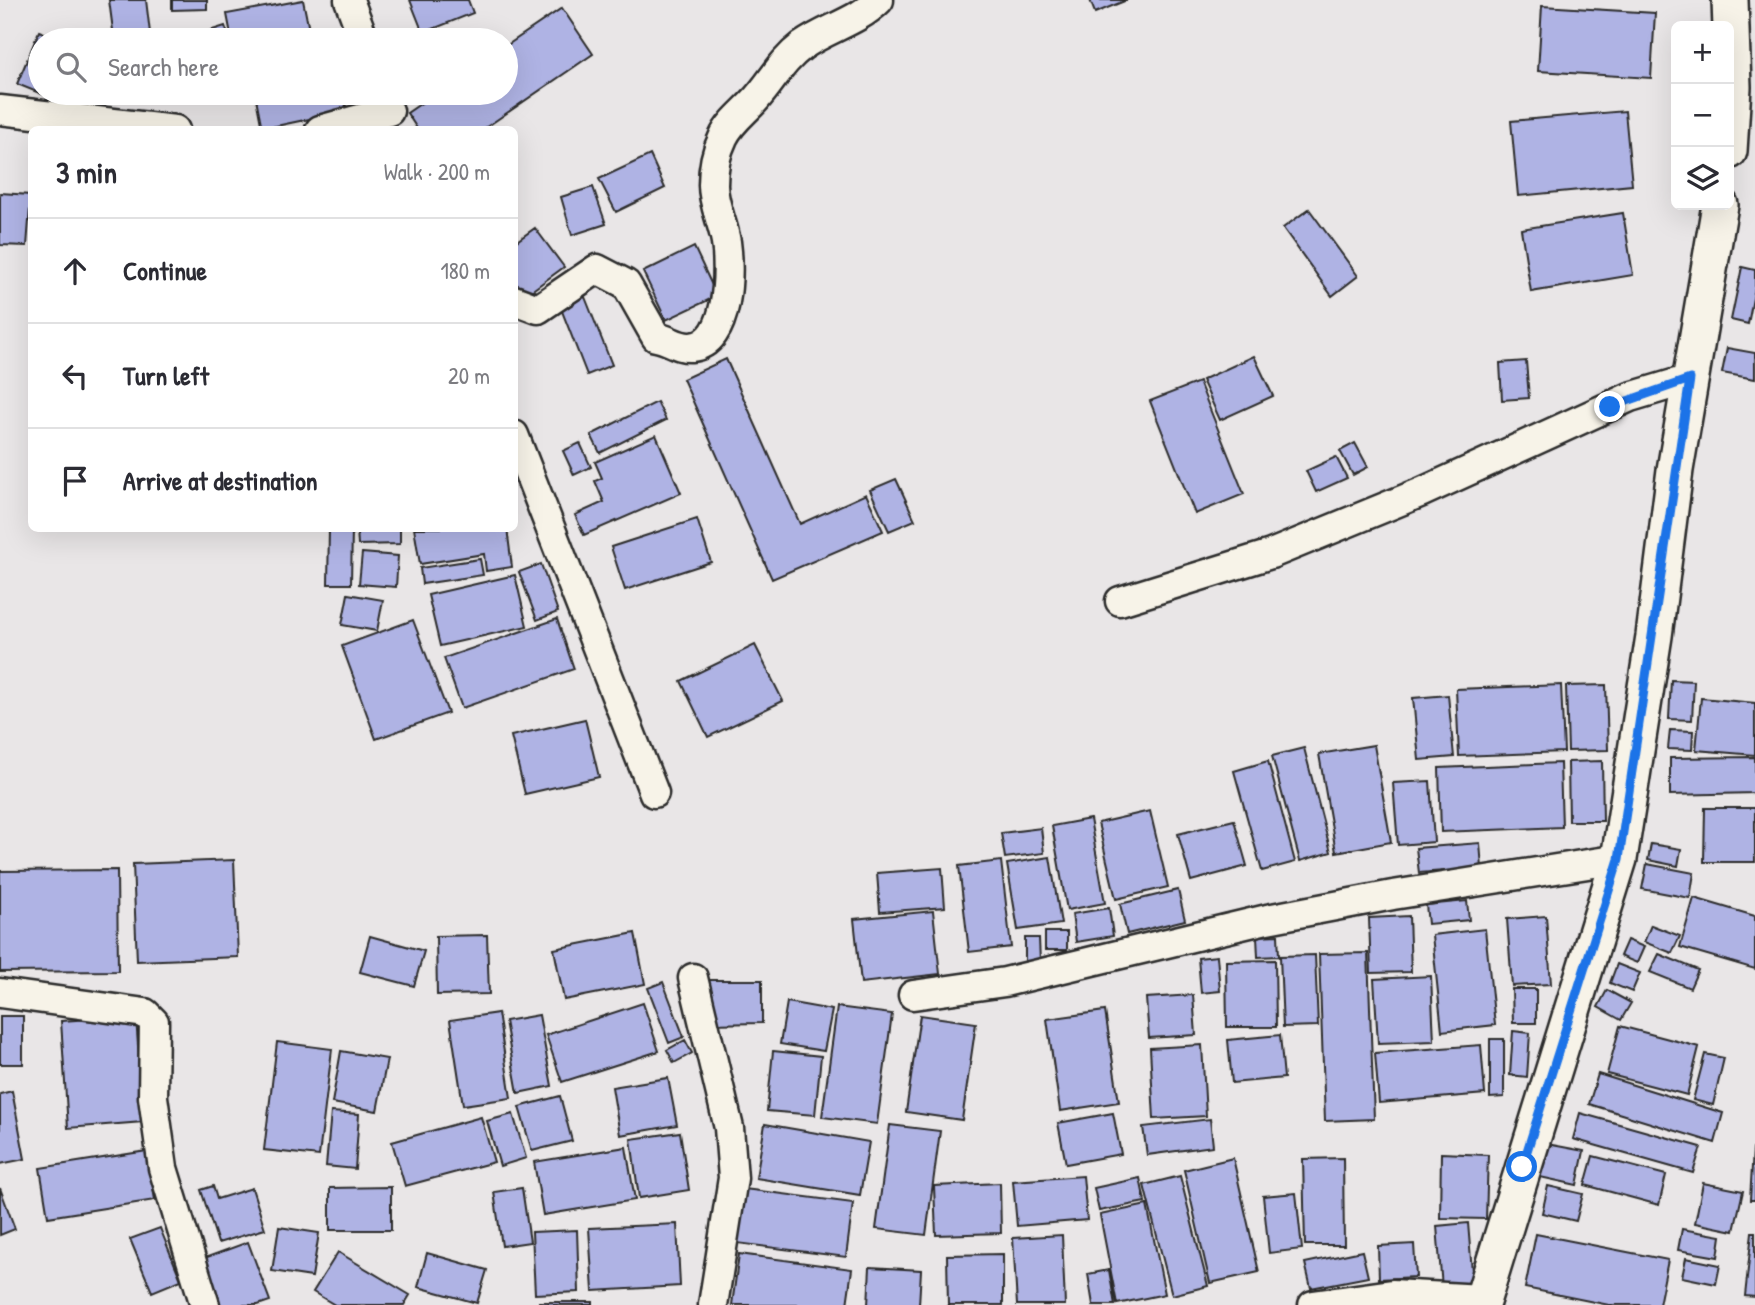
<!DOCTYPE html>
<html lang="en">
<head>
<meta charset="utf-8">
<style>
  body { margin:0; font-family:"Patrick Hand",sans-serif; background:#f7f7f7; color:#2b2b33 }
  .controls { position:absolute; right:21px; top:21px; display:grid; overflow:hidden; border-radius:10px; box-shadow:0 7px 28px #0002 }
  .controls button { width:63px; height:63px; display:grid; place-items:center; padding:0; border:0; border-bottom:2px solid #e1e1e2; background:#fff; color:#2b2b33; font:35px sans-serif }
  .stop { position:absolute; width:21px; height:21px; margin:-16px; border:5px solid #1a73e8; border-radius:50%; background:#fff }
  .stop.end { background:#1a73e8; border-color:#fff; box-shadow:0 2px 7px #0008 }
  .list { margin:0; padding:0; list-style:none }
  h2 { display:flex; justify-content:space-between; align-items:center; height:91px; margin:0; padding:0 28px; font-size:30px }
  h2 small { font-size:23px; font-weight:400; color:#7c7c81 }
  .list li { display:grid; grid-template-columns:46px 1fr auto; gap:21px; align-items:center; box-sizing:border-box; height:105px; padding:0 28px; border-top:2px solid #e1e1e2 }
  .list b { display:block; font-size:26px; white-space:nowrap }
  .list em { font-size:23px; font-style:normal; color:#7c7c81 }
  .icon { flex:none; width:38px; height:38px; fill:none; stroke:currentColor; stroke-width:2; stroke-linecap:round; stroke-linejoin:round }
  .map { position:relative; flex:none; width:1755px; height:1305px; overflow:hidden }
  .search { position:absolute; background:#fff; box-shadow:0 7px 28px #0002; left:28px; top:28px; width:490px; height:77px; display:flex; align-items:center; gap:18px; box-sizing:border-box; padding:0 24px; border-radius:38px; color:#7c7c81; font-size:26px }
  .panel { position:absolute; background:#fff; box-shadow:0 7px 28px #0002; left:28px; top:126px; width:490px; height:406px; border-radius:10px }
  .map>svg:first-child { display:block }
  .building { fill:#afb3e4; stroke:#2b2b2b; stroke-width:2 }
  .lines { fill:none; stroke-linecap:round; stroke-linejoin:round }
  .minor-casing { stroke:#2b2b2b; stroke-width:33 }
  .tertiary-casing { stroke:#2b2b2b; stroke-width:40 }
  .minor { stroke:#f7f3e8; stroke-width:28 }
  .tertiary { stroke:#f7f3e8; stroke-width:35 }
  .route { stroke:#1a73e8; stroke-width:9 }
</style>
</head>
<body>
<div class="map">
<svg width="1755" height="1305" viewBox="0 0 1755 1305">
  <rect width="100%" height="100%" fill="#e9e6e7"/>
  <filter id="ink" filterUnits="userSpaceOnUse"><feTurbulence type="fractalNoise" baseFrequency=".0143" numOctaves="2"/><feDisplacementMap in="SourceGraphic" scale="14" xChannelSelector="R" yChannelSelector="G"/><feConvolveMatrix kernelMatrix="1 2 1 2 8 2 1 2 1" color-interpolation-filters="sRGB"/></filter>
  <g filter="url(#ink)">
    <path class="building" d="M109,0H146L150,33L114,38Z
      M172,0H207V9L172,10Z
      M303,0L311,40H232L227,14Z
      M410,0H468L473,13L423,33Z
      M1090,0H1127L1095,13Z
      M1542,6L1655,13L1651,78L1538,71Z
      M562,8L593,54L482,130H418L407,113L436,93H506V46Z
      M225,26L230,40H181Z
      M39,31L62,40H40V93H63L59,101L17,84Z
      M255,93H343L347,111L262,129Z
      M1625,111L1632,185L1518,196L1511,121Z
      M650,155L665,188L616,212L599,179Z
      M593,187L606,224L572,235L561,197Z
      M0,193L31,195L27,246L0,245Z
      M1309,209L1358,276L1332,296L1283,228Z
      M1623,213L1633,275L1531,292L1521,229Z
      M535,228L564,267L523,297L514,286V243Z
      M694,247L717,296L666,320L643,272Z
      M1742,267L1755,270V288L1748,324L1731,320Z
      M585,297L612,365L587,375L560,306Z
      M1727,348L1755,353V379L1722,373Z
      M1254,356L1273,396L1220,420L1202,380Z
      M726,359L800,524L866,494L883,531L772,579L683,379Z
      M1526,361L1529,398L1502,400L1500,363Z
      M1199,382L1244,494L1195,514L1150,401Z
      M657,402L666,420L600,453L591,435Z
      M656,435L681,493L584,535L575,515L604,502L595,481L602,478L595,462Z
      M580,443L591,467L574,475L563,451Z
      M1355,443L1368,467L1353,475L1340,451Z
      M1336,457L1347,478L1316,492L1306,471Z
      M896,479L915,520L889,531L870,490Z
      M697,519L711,562L625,590L611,547Z
      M357,528H400V544L358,545Z
      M414,528H507L512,567L486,571L484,554L420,564Z
      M329,529H352L351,584H328Z
      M362,553L398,556L396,587L359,584Z
      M480,559L483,575L422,584L420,568Z
      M541,564L558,612L537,620L519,572Z
      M515,575L527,626L440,646L428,595Z
      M348,594L383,600L377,631L342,625Z
      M557,619L574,669L462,708L444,658Z
      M413,620L448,713L376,739L342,646Z
      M755,645L783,701L708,737L681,681Z
      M1671,680L1694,681L1692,720L1669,719Z
      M1561,685L1564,752L1459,756L1456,689Z
      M1606,685L1608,750L1568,751L1566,686Z
      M1448,695L1454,757L1419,760L1413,698Z
      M1701,698L1755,703V755L1696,750Z
      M585,719L599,777L525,794L511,736Z
      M1670,730L1693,731L1692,750L1668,749Z
      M1374,745L1391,842L1336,852L1319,754Z
      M1304,748L1331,852L1300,861L1272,756Z
      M1755,757V793L1670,795V758Z
      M1268,761L1295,862L1262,871L1234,771Z
      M1602,761L1603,821H1569L1568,762Z
      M1560,763L1562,827L1441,832L1439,768Z
      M1430,781L1434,842L1398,845L1393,783Z
      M1705,808H1755V862H1704Z
      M1150,811L1168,887L1116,899L1098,823Z
      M1090,819L1105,903L1067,910L1052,826Z
      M1234,820L1247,866L1191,881L1178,834Z
      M1041,828L1044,853L1005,858L1001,833Z
      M1480,843L1482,868L1419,873L1416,848Z
      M1651,844L1681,849L1678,866L1648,860Z
      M1050,857L1061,924L1018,930L1007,864Z
      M234,860L238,957L137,961L133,864Z
      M1001,861L1011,947L969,952L959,866Z
      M1647,864L1694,873L1690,898L1642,889Z
      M942,868L945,907L880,912L877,873Z
      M117,870L118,971L0,972V871Z
      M1178,890L1185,920L1127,934L1120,904Z
      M1694,898L1755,916V969L1680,947Z
      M1467,901L1469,920L1428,924L1426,905Z
      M1109,908L1113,936L1076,942L1072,914Z
      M933,911L940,974L861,983L854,919Z
      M1409,916L1411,972L1371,973L1369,918Z
      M1546,916L1551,984L1512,986L1507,919Z
      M1651,925L1680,936L1672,953L1644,942Z
      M1485,929L1495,1025L1442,1031L1432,935Z
      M1045,932H1067V950H1045Z
      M635,933L645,984L564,1000L554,949Z
      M487,935L489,994L437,995L436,936Z
      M1278,935L1279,956L1258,957L1257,936Z
      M370,936L424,951L414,986L360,972Z
      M1025,938H1039L1040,963H1025Z
      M1627,940L1644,947L1637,963L1620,956Z
      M1368,953L1374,1119L1325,1121L1319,954Z
      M1659,954L1698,970L1690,988L1650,972Z
      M1315,955L1318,1026L1283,1027L1280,956Z
      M1217,956L1220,991L1201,993L1198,958Z
      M1275,960L1276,1027H1227L1226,961Z
      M1617,964L1640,973L1632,992L1610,983Z
      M1431,976L1434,1041L1378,1043L1374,979Z
      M706,980H762V1023L707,1024Z
      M663,982L684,1037L669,1043L648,988Z
      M1512,989H1536V1023H1513Z
      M1607,990L1631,1003L1621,1020L1598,1007Z
      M1193,995L1196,1035L1149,1038L1146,998Z
      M787,1002L832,1010L824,1051L780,1044Z
      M643,1003L659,1051L562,1082L546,1035Z
      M837,1007L892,1014L877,1124L822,1117Z
      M1105,1011L1119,1102L1060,1111L1047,1019Z
      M498,1013L511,1098L463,1105L450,1020Z
      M539,1015L552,1086L518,1093L505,1021Z
      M920,1015L976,1023L962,1120L906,1112Z
      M0,1016H23V1064H0Z
      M136,1016L143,1122L68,1128L61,1021Z
      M1620,1026L1699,1047L1687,1095L1607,1074Z
      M1513,1031L1530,1033L1527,1077L1510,1075Z
      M1280,1035L1284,1078L1232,1083L1228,1040Z
      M1490,1039H1504V1097L1490,1098Z
      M685,1040L692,1053L674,1063L667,1050Z
      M277,1042L332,1049L319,1156L264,1150Z
      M1202,1045L1206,1116L1154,1119L1150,1048Z
      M1481,1045L1485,1094L1379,1103L1375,1053Z
      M341,1051L387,1059L377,1111L332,1103Z
      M773,1051L821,1056L815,1115L767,1111Z
      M1705,1054L1724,1058L1713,1105L1693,1100Z
      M1598,1074L1723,1113L1715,1143L1589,1104Z
      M668,1078L677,1125L620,1135L612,1087Z
      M12,1091L25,1159L0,1164V1094Z
      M560,1096L572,1141L532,1151L519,1107Z
      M331,1112L359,1114L355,1169L326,1166Z
      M1113,1113L1121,1154L1066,1164L1058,1123Z
      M1580,1113L1701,1147L1693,1173L1573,1139Z
      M513,1114L526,1158L500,1166L487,1121Z
      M481,1117L494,1162L405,1186L392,1142Z
      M1210,1119L1213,1146L1147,1155L1143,1127Z
      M765,1124L869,1142L860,1195L756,1178Z
      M890,1125L940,1131L926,1235L876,1229Z
      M680,1132L689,1190L639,1198L631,1139Z
      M1547,1144L1584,1151L1577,1185L1540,1177Z
      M626,1147L635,1200L543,1215L534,1162Z
      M1753,1149H1755V1200H1750Z
      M147,1151L155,1200L48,1217L40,1168Z
      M1441,1153L1488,1155L1486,1219L1440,1218Z
      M1593,1156L1666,1175L1659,1205L1585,1185Z
      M1233,1158L1259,1272L1210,1283L1184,1170Z
      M1343,1158L1344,1245H1305L1303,1159Z
      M1083,1176L1087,1220L1017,1226L1013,1181Z
      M1180,1176L1208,1286L1172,1295L1144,1185Z
      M1140,1178L1145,1202L1099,1211L1094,1188Z
      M1000,1183L1001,1233L936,1235L934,1186Z
      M1703,1183L1743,1191L1734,1231L1695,1223Z
      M213,1186L217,1199L252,1188L265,1229L218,1243L201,1190Z
      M1548,1186L1583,1194L1576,1221L1542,1213Z
      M391,1187V1230H330V1188Z
      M0,1188L15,1229L0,1235Z
      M522,1188L530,1242L502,1246L494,1192Z
      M744,1189L853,1203L846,1257L737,1243Z
      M1296,1193L1302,1249L1269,1253L1263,1196Z
      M1147,1205L1165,1294L1117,1304L1100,1215Z
      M1468,1223L1473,1284L1442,1288L1437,1226Z
      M677,1224L680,1286L593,1291L589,1228Z
      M279,1227L319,1233L312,1277L272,1271Z
      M160,1228L181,1280L152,1292L130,1239Z
      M1682,1229L1721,1236L1718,1257L1678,1250Z
      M577,1230L579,1292L535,1294L532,1232Z
      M1752,1232H1755V1297L1745,1296Z
      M1536,1234L1668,1260L1659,1305H1609L1525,1288Z
      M1062,1235L1065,1305H1017L1013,1238Z
      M248,1242L270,1301L258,1305H216L199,1260Z
      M1414,1244L1416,1277L1379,1279L1378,1246Z
      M1362,1251L1368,1277L1311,1288L1305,1263Z
      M338,1252L410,1295L404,1305H335L313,1292Z
      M427,1253L487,1270L477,1303L418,1287Z
      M739,1254L852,1269L847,1305H732Z
      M1003,1254V1305H948L947,1255Z
      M1686,1258L1720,1265L1716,1284L1682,1277Z
      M870,1267L921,1270L919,1305H868Z
      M1109,1270L1115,1305H1093L1088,1274Z
      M539,1302H593V1305H539Z"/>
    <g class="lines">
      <g class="minor-casing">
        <path id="minor" d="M349,0L364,40
          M0,110L175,130
          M320,130L389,111
          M514,300L538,309L597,269L626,284L656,337C669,339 678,348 691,347C730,344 730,270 726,242C723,223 713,204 713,185C713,170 716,152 723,138C730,122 746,111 757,98C773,80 782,61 802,46C827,28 857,22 879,0
          M514,435L654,793
          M1120,601L1271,554L1422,492L1630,397L1690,379
          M693,978L729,1128L733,1178L713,1305
          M0,993L145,1013L154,1022L153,1097L163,1168L205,1305
          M913,995L1005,982L1267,919L1393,895L1619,859
          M1313,1305L1392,1294L1482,1299"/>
      </g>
      <g class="tertiary-casing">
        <path id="tertiary" d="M1729,151L1733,87L1730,0
          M1481,1305L1619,859L1654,636L1675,470L1720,205"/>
      </g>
      <use href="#minor" class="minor"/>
      <use href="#tertiary" class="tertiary"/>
    </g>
  </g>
  <g class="lines" filter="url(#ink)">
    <path class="route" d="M1522,1167L1619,859L1690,379L1610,407"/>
  </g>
</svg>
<div class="controls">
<button>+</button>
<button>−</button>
<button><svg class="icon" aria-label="layers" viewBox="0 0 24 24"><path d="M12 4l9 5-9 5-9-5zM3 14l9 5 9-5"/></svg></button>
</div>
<div class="stop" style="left:1522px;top:1167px"></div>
<div class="stop end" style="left:1610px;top:407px"></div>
<div class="search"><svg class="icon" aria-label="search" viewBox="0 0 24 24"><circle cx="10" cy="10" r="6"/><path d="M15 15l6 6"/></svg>Search here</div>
<section class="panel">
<h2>3 min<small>Walk · 200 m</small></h2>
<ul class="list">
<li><svg class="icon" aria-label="ahead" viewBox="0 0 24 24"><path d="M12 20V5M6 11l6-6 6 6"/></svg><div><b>Continue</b></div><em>180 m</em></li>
<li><svg class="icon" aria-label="left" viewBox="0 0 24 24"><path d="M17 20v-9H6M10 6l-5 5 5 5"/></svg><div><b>Turn left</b></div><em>20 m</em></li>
<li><svg class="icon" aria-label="arrive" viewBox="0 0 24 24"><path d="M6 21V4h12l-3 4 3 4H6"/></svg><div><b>Arrive at destination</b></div></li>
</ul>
</section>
</div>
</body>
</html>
